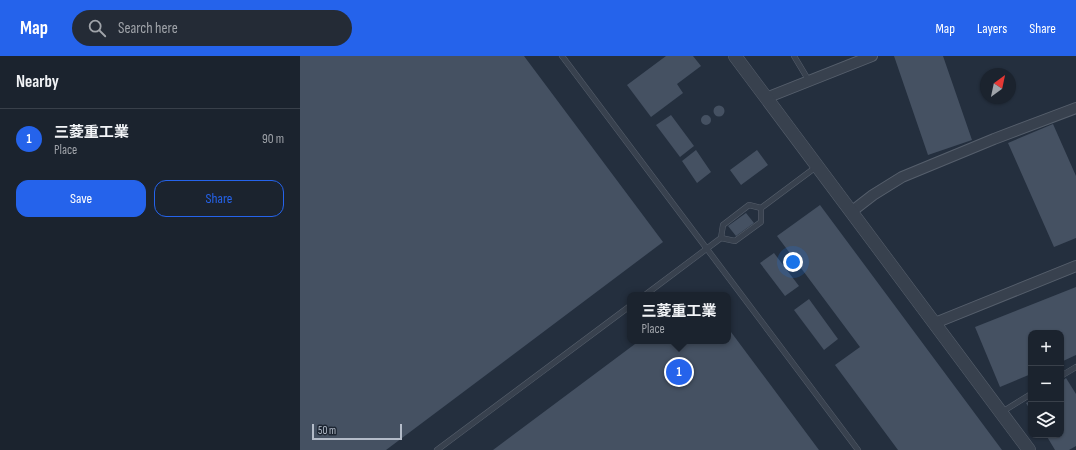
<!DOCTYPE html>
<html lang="en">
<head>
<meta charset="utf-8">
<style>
  body { margin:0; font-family:"Sofia Sans Condensed","Noto Sans JP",sans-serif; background:#242b36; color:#f1f3f6 }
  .controls { position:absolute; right:12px; bottom:12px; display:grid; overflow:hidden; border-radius:8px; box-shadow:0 1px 3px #0004 }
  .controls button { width:36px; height:36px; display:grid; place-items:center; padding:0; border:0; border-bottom:1px solid #39404a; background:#1b232e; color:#f1f3f6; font:20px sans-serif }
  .compass { position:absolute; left:680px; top:12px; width:36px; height:36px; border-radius:50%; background:#1b232e; box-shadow:0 1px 3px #0004; rotate:33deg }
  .scale { position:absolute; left:12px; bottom:10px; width:90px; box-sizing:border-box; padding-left:4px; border:2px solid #b4bcc9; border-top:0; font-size:11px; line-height:14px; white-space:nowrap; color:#b4bcc9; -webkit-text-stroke:3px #1d2633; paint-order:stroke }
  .you { position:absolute; left:493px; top:206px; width:14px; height:14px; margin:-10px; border:3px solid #fff; border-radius:50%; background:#1a73e8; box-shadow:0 0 0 6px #1a73e833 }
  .badge { display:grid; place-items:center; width:26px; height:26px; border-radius:50%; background:#2563eb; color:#fff; font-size:13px; font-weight:700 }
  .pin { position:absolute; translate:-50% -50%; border:2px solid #fff; box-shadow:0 1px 4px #0006 }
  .popup { position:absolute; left:327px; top:236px; width:104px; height:52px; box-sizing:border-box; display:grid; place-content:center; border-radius:8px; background:#1b232e; filter:drop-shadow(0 1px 3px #0005); font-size:13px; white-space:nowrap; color:#a0a4aa }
  .popup b { font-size:15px; color:#f1f3f6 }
  .popup::after { content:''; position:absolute; left:50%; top:100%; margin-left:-8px; border:8px solid transparent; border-top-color:#1b232e }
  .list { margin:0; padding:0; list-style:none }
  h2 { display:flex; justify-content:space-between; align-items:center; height:52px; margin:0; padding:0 16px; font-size:17px }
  h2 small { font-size:13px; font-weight:400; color:#a0a4aa }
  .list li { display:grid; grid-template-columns:26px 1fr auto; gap:12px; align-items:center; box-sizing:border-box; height:60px; padding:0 16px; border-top:1px solid #39404a }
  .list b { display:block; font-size:15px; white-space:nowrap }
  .list p { margin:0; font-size:13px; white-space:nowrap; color:#a0a4aa }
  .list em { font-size:13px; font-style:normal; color:#a0a4aa }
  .actions { display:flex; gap:8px; padding:12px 16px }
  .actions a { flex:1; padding:9px 0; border:1px solid #2563eb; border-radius:12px; text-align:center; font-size:14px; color:#2563eb }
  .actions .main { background:#2563eb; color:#fff }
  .icon { flex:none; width:22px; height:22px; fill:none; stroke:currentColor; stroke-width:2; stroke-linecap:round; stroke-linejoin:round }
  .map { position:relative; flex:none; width:776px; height:394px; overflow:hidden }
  header { display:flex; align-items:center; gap:24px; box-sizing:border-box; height:56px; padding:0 20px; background:#2563eb; color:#fff }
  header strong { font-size:19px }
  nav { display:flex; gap:22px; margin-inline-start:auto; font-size:14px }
  .search { width:280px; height:36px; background:#242b36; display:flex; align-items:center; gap:10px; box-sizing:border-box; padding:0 14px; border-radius:22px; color:#a0a4aa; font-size:15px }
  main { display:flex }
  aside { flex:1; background:#1b232e }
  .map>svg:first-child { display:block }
  .building { fill:#455162 }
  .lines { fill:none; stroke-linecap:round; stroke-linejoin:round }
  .service-casing { stroke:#565f6c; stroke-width:6 }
  .minor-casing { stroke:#565f6c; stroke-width:12 }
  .tertiary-casing { stroke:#565f6c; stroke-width:14 }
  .service { stroke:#38414e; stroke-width:5 }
  .minor { stroke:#38414e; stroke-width:10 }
  .tertiary { stroke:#38414e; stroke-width:13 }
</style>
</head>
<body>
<header>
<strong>Map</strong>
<div class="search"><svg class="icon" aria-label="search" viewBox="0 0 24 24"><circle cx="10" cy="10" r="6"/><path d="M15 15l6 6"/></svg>Search here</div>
<nav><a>Map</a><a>Layers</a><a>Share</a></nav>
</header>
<main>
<aside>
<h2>Nearby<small></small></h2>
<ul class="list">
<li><span class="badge">1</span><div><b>三菱重工業</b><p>Place</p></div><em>90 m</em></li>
</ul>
<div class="actions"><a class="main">Save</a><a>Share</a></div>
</aside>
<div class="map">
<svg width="776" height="394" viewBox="0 0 776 394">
  <rect width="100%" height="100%" fill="#242f3e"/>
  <path class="building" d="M0,0H224L363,186L86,394H0Z
    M366,0H393L401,10L377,28L383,37L351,61L327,29Z
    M594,0H643L672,84L628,99Z
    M413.5 55a5.5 5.5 0 1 1 11 0a5.5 5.5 0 1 1-11 0Z
    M401 64a5 5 0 1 1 10 0a5 5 0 1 1-10 0Z
    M371,59L394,90L380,101L356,69Z
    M753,68L776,120V182L754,191L708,87Z
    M396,94L411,116L397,127L382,105Z
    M457,94L468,109L441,129L430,114Z
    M520,149L702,394H598L535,309L560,291L477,180Z
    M446,157L454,167L436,180L428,170Z
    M474,197L499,230L485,240L460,207Z
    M776,231V299L761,306V277H731V318L700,331L675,271Z
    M509,243L538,283L524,294L494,254Z
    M428,272L519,394H193L339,285H428Z
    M766,322L776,338V390L769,394H755L746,379H761V326Z
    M731,344V355L726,347Z"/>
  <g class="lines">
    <g class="service-casing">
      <path id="service" d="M262,0L558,394
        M494,0L509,25
        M461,152L516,111
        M421,182L435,185L461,166V152
        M345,239L421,182L423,169L449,149L461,152
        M761,320L776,311
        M702,356L731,338
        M137,394L330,250"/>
    </g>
    <g class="minor-casing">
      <path id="minor" d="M466,42L572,0
        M551,156L573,139L602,121L694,83L776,52
        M635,267L776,210"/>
    </g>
    <g class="tertiary-casing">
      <path id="tertiary" d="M435,0L729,394"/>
    </g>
    <use href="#service" class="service"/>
    <use href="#minor" class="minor"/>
    <use href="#tertiary" class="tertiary"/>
  </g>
</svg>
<div class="controls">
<button>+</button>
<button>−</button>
<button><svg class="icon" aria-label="layers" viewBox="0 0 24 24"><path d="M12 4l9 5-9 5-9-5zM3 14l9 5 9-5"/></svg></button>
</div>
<svg class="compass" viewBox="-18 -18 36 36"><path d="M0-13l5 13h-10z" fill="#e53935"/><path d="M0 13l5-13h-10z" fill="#a0a4aa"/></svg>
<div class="scale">50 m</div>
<div class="you"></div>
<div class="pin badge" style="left:379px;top:316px">1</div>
<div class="popup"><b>三菱重工業</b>Place</div>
</div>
</main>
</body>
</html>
